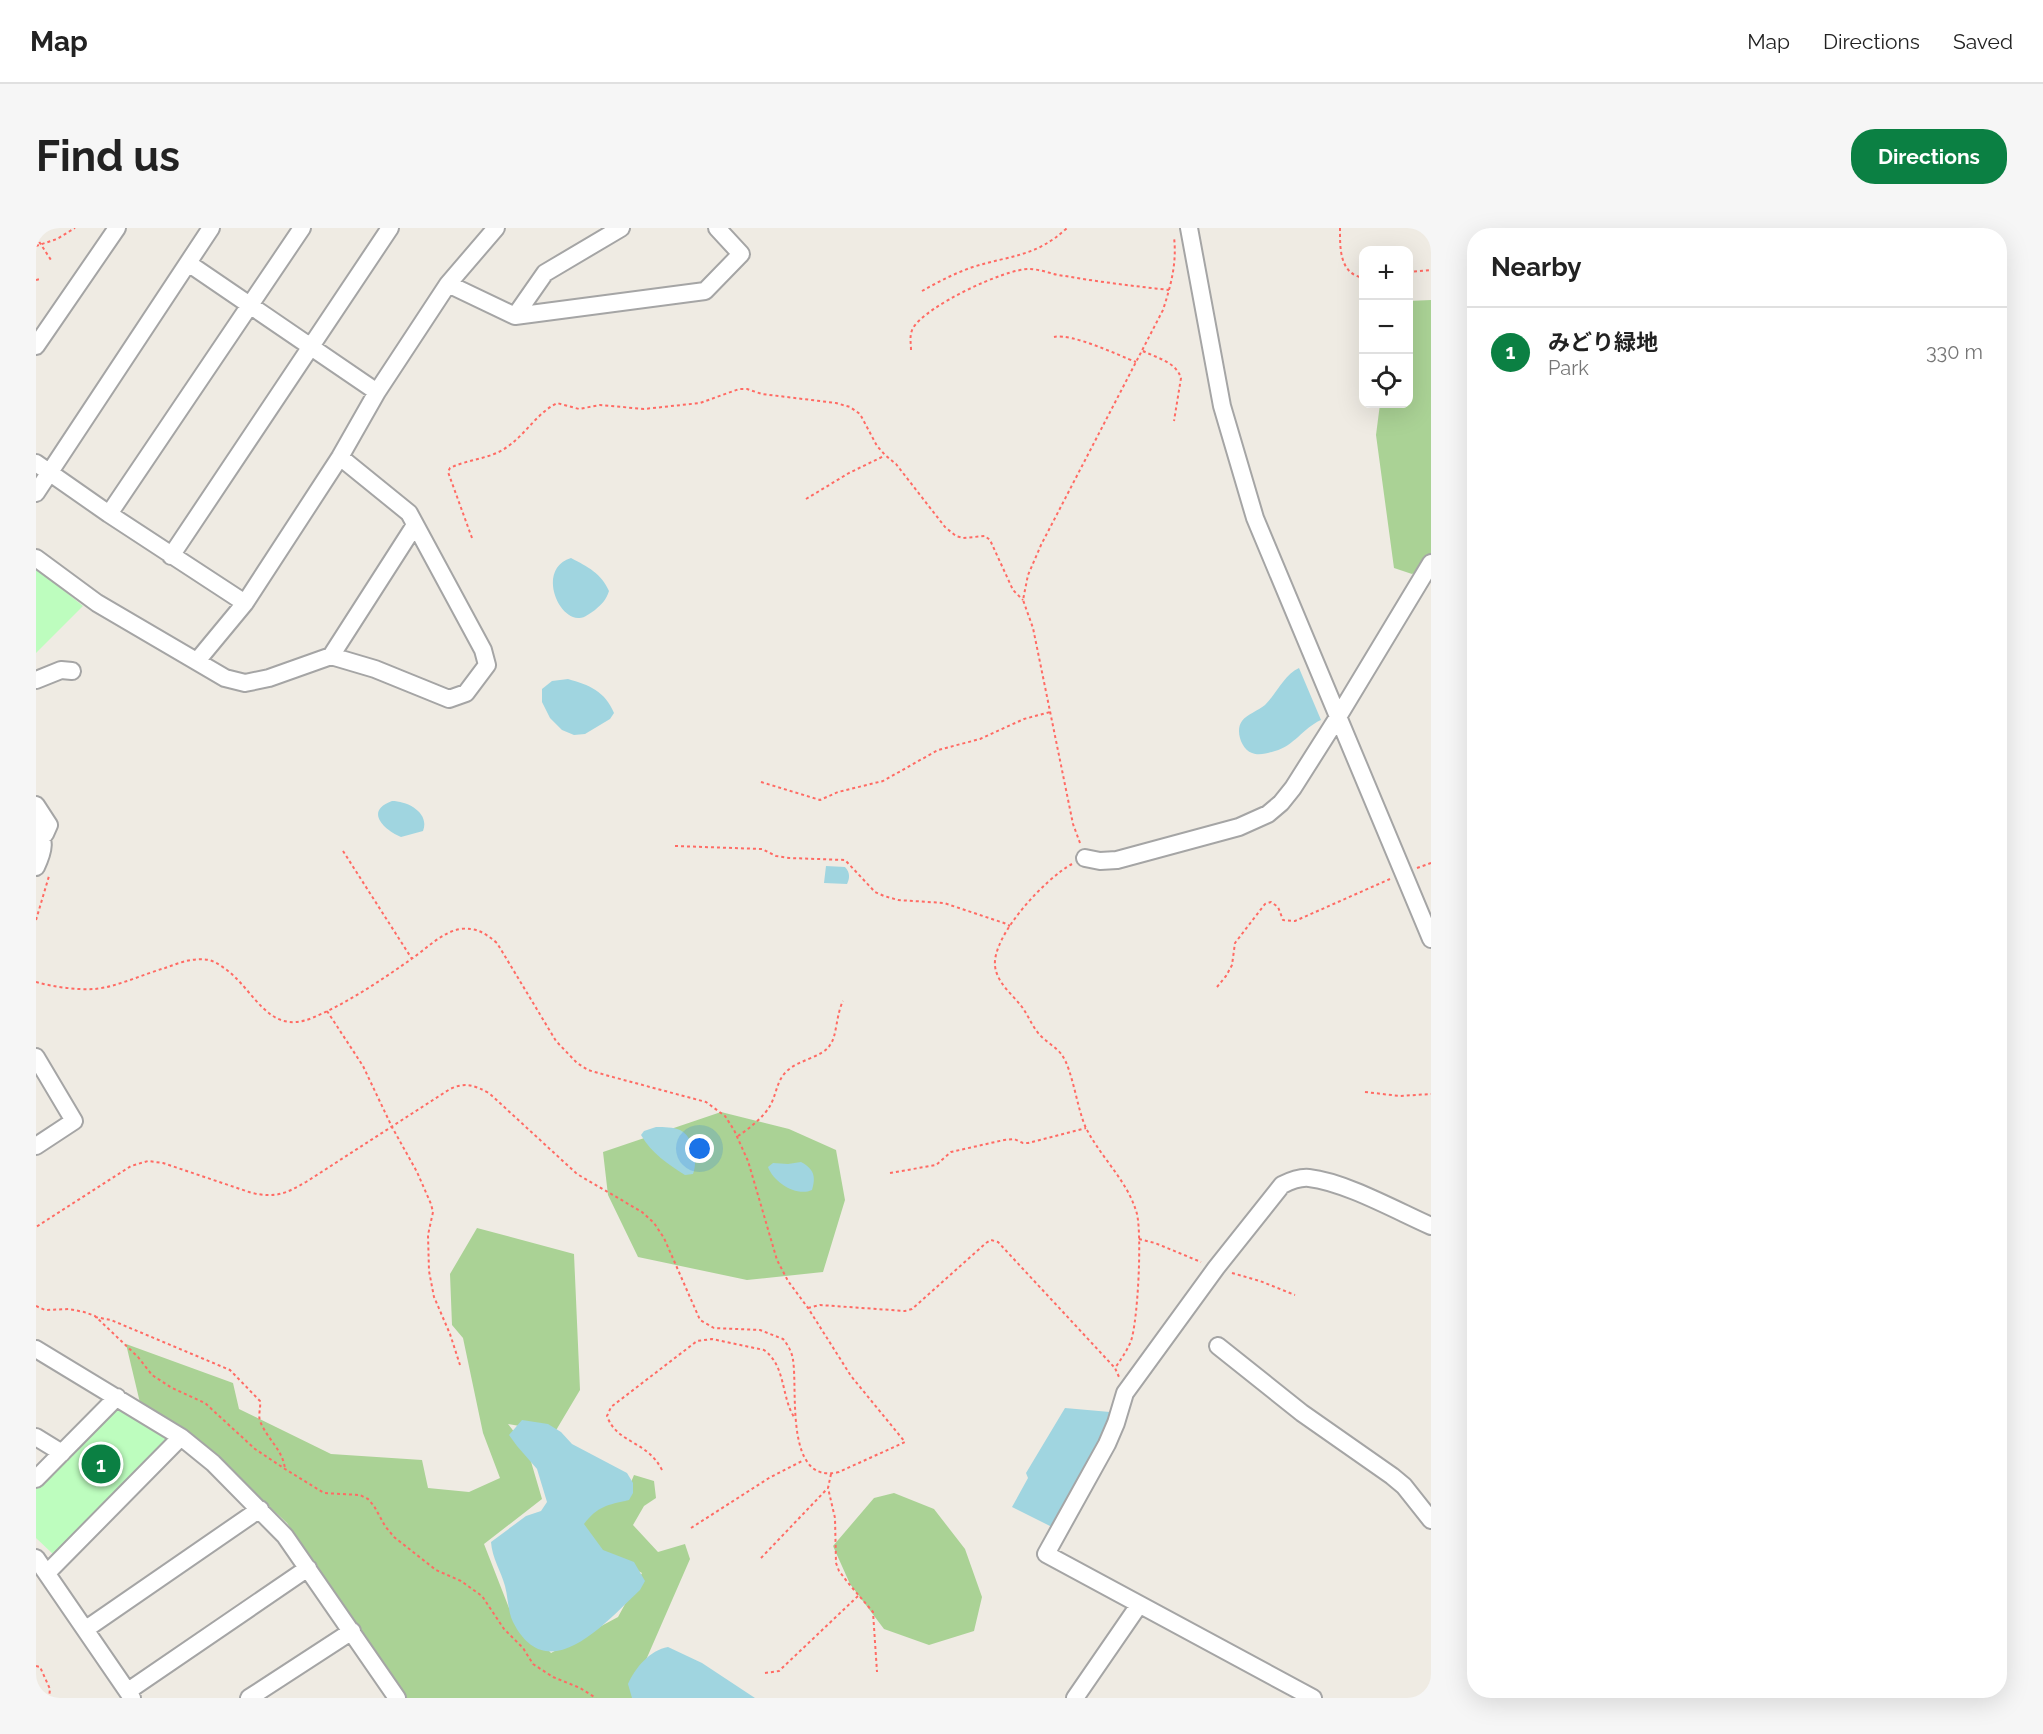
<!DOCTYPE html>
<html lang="en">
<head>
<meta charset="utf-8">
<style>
  body { margin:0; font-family:Raleway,"Noto Sans JP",sans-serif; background:#f6f6f6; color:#222 }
  .controls { position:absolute; right:18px; top:18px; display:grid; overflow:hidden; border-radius:12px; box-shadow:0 6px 24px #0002 }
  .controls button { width:54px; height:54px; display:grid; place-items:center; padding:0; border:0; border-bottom:2px solid #e0e0e0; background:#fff; color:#222; font:30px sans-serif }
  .you { position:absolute; left:664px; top:921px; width:21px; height:21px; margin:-15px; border:4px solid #fff; border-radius:50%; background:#1a73e8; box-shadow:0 0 0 9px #1a73e833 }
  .badge { display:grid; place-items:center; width:39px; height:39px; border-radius:50%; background:#0b8043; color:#fff; font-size:20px; font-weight:700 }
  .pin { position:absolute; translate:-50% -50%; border:3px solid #fff; box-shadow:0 2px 6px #0006 }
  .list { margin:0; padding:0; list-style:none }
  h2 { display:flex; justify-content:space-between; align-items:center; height:78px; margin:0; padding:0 24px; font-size:26px }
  h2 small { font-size:20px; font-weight:400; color:#767676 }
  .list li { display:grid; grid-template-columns:39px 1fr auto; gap:18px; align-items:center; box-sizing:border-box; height:90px; padding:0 24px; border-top:2px solid #e0e0e0 }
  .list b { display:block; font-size:22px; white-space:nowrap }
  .list p { margin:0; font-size:20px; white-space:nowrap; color:#767676 }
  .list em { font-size:20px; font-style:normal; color:#767676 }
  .icon { flex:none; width:33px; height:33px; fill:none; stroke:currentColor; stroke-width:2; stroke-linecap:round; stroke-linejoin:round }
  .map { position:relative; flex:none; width:1395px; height:1470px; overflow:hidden; border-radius:24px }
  header { display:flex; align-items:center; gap:36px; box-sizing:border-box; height:84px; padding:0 30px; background:#fff; border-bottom:2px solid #e0e0e0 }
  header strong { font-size:28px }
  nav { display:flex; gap:33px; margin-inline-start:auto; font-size:21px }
  .intro { display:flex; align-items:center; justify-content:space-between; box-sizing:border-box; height:144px; padding:0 36px }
  h1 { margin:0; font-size:42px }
  .button { padding:15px 27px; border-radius:24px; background:#0b8043; color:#fff; font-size:21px; font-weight:700 }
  main { display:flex; gap:36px; padding:0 36px }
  aside { flex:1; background:#fff; border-radius:24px; box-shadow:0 6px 24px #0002 }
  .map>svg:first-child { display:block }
  .forest { fill:#aad295 }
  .park { fill:#bdfdbe }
  .water { fill:#a0d5e0 }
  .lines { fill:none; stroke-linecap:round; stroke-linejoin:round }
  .minor-casing { stroke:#a5a5a5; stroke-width:20 }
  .path { stroke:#ff6b64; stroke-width:2; stroke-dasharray:3 3; stroke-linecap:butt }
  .minor { stroke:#fff; stroke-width:16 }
</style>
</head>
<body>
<header>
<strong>Map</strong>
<nav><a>Map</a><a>Directions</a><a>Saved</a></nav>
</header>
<div class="intro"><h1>Find us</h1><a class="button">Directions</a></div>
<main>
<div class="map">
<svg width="1395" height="1470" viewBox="0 0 1395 1470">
  <rect width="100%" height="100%" fill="#efebe3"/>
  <path class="forest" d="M1395,72V335L1376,346L1358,340L1340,207L1344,176H1372L1373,73Z
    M685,884L753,901L800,922L809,972L787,1044L711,1052L602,1029L572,967L567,924Z
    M441,1000L538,1026L544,1162L519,1204L472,1196L491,1220L506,1271L448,1316L473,1380L515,1425L582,1389L606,1345L565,1323L545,1294L564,1274L590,1266L598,1247L618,1253L620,1270L608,1278L597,1297L622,1324L649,1316L654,1331L596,1464L600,1470H368L251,1295L158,1208L105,1179L90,1116L197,1155L203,1181L295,1226L386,1232L392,1260L433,1264L464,1250L447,1205L427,1110L416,1097L414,1046Z
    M858,1265L898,1281L929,1321L946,1369L938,1403L893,1417L848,1401L814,1356L797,1318L838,1270Z"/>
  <path class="park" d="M0,340L47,378L0,425Z
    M82,1176L131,1212L18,1327L0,1310V1261Z"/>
  <path class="water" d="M535,330C552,339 565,345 573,363C570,372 566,376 559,382C554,385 548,391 542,390C520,389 502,340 535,330Z
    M1263,440L1285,492C1267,500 1258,518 1239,523C1232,525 1223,528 1216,525C1205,521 1199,502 1206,493C1211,486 1222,483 1229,477C1241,465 1248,447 1263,440Z
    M532,451C553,457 569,463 578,485L574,491L549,506L538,507L526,502L514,490L506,474V461L516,453Z
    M356,573C372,573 394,585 387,603L365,609C348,602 328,583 356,573Z
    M790,638L809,639C814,644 814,650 811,656L788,655Z
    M620,899C628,899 637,899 644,902C658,909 662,933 657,946L649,947C632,936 616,926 605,907L608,903Z
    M765,934C778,941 780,948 776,962C761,969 738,955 732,939L737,935L752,936Z
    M1029,1180L1074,1184L1069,1206L1016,1299L976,1279L992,1250L990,1245Z
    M486,1192L512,1196L525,1204L536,1216L591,1245L597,1255V1265L593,1272C571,1277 562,1278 548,1296L567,1322L598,1334L609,1353L604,1362C571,1393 512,1463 477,1394C472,1384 472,1369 469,1358C465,1343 456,1330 455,1314L490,1288L505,1283L511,1274L501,1241L481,1218L473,1207Z
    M632,1419L666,1435L719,1470H596L592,1456C599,1440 614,1422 632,1419Z"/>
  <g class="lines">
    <g class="minor-casing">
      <path id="minor" d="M1153,0L1186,178L1219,290L1395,711
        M152,35L341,164
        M412,56L479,88L669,63L705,26L681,0
        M479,88L509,45L585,0
        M0,118L81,0
        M0,235L73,286L209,375L304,229L341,164L412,56L460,0
        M0,265L175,0
        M73,286L266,0
        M135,328L354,0
        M0,330L61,375L189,450L209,455L233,450L295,428L339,441L413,471L430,465L451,437L447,422L373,285L304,229
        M295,428L379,297
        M161,433L209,375
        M0,452L25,442L36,443
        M0,577L13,597L9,606
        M0,596C10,612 8,622 0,639
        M1049,630L1064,633L1081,632L1203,599L1232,586L1245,575L1257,560L1302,489L1395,335
        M0,829L38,893L0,918
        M1182,1118L1266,1185L1356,1248L1368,1258L1395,1292
        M0,1121L145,1209L177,1235L249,1308L361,1470
        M0,1209L26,1225
        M0,1251L81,1169
        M0,1330L96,1470
        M12,1344L145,1209
        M50,1401L224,1281
        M92,1463L272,1340
        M213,1470L316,1403
        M1039,1470L1103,1377
        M1277,1470L1010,1326L1071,1216L1080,1195L1089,1165L1180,1040L1246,957C1254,953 1263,949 1273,950C1309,954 1361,983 1395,998"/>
    </g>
    <path class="path" d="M1304,0C1304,20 1303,46 1328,50
      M0,9L15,32
      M0,18L21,11L39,0
      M1372,44L1395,42
      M0,52L4,51
      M886,63C902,54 919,45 937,39C975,27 1000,29 1031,0
      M1018,109C1036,105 1082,127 1100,134
      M875,122C875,114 873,108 877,100C890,78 968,41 993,41C1005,41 1017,47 1029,48C1063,54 1098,58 1133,62
      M1107,123C1121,130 1140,134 1145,150L1138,193
      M770,271L813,245L848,228
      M436,310L412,244L414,240C432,231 455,231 471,219C490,206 500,186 521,175L543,181L564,177L608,181L664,175L703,161H711L726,166L800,175L814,179L824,186L841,218L849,227L860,236L909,299L920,308L927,310L949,308L954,312L977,362L987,372
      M725,554L784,572L802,564L847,553L902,522L944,511L988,491L1014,484
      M1044,615L1037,596L997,400L987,372L992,347L1005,317L1127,82C1135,57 1141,35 1138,9
      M639,618L726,621L740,628L753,630L809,632L839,664L848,668L862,672L908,675L968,695L974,698
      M307,623L376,731
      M1036,636C1010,650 956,707 959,738C961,755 976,766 986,779C992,787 996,798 1003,806C1009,813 1020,819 1026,827C1037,843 1041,881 1050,900C1065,930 1092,953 1101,986C1106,1008 1102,1092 1095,1113C1091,1123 1085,1131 1079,1140L1083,1149
      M1381,640L1395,635
      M0,692L13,648
      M0,754C18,759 40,762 59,761C80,759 108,746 129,740C143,735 157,729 173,732C177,733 181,735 185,738C218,758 230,809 276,790C310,776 344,753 374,732C389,722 406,704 424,701C440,699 449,705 461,715L520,813L541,835L552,842L573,848L670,874L689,888L698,902L712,933L741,1032L752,1053L772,1080L815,1148L869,1214L803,1244C748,1258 762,1162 757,1132C756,1124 752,1117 747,1111L724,1102L678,1100L664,1092L628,1010L618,995L606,984L541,946L453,865C438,857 429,854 414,861L270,954C249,966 240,970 216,965L127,935L112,933L95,938L0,999
      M1181,759L1190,748L1196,737L1199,715L1229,676L1235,674L1242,679L1247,692L1259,693L1354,651
      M291,783L327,838L356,899L381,944L395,976L397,984L392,1007L393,1043L398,1069L414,1106L424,1137
      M1329,864L1364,868L1395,866
      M702,908C714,900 729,888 735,876C741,864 741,852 751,843C762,832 787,829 794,817C801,808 800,787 807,773
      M854,945L900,937L915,924L968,912L978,911L987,915H992L1050,900
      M1103,1011L1119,1015L1165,1034
      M1196,1045L1224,1053L1259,1067
      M0,1078L9,1082L33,1081L48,1084L59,1088L102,1129L116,1147L136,1160L169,1175L219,1221L249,1241L288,1265L324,1267L332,1271L338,1278L349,1298L358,1309L400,1342L425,1353L446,1368L468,1401L487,1420L497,1436L517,1449L544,1460L560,1470
      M772,1080L784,1077L869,1083L876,1081L950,1015L955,1012L962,1014L1078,1139
      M59,1089L75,1092L194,1142L224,1173C225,1180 222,1186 224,1193C231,1211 247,1222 249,1241
      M626,1242C611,1212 581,1216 571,1188L575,1179L661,1113L676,1111L728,1122C750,1138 745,1168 758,1189
      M795,1246L792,1260L799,1290L800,1335L803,1343L813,1356L837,1384L841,1444
      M655,1300L733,1250L768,1232
      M725,1330L791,1261
      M0,1438L4,1439L14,1461L13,1470
      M729,1445L743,1443L822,1368"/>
    <use href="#minor" class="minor"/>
  </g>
</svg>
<div class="controls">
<button>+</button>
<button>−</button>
<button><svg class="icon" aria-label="locate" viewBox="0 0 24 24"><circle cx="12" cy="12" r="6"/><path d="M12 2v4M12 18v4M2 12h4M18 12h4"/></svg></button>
</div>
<div class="you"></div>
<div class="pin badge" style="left:65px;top:1236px">1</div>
</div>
<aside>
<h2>Nearby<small></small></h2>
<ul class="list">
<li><span class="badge">1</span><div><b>みどり緑地</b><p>Park</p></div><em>330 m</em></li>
</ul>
</aside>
</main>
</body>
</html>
